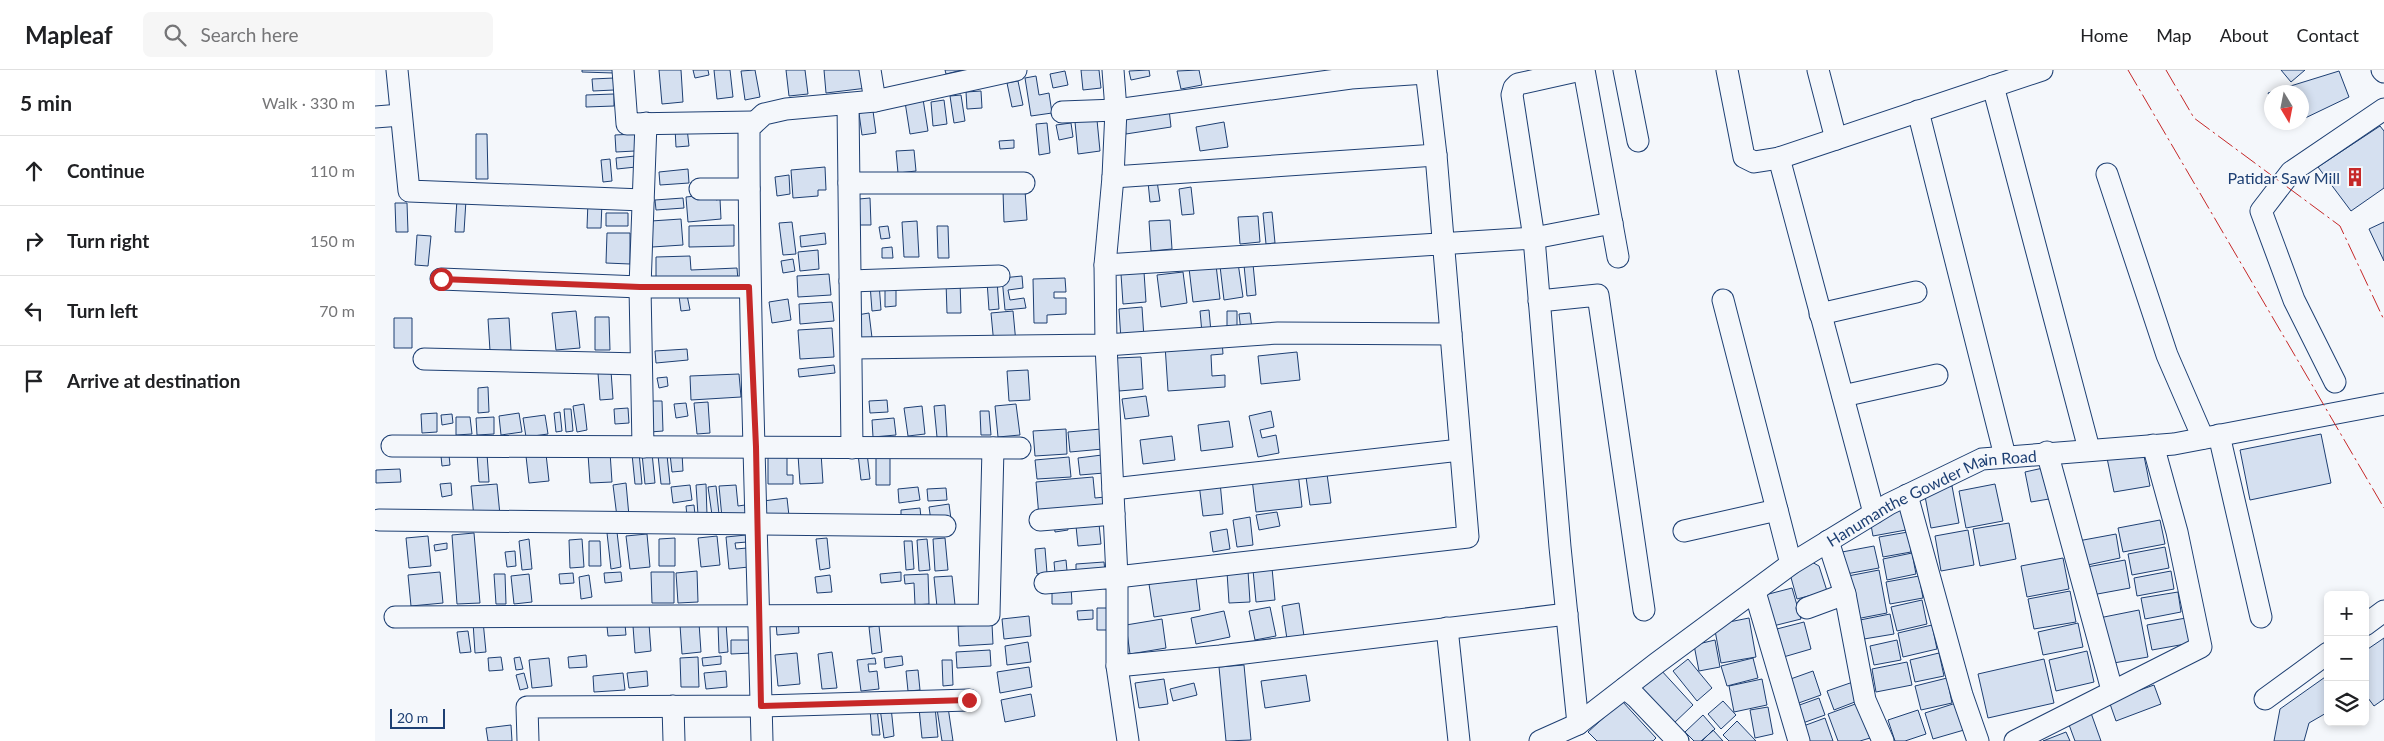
<!DOCTYPE html>
<html lang="en">
<head>
<meta charset="utf-8">
<style>
  body { margin:0; font-family:Lato,sans-serif; background:#f6f6f6; color:#202124 }
  .controls { position:absolute; right:15px; bottom:15px; display:grid; overflow:hidden; border-radius:8px; box-shadow:0 2px 8px #0003 }
  .controls button { width:45px; height:45px; display:grid; place-items:center; padding:0; border:0; border-bottom:1px solid #e0e0e0; background:#fff; color:#202124; font:25px sans-serif }
  .compass { position:absolute; left:1889px; top:15px; width:45px; height:45px; border-radius:50%; background:#fff; box-shadow:0 2px 8px #0003; rotate:170deg }
  .scale { position:absolute; left:15px; bottom:12px; width:55px; box-sizing:border-box; padding-left:5px; border:2px solid #1d3f73; border-top:0; font-size:14px; line-height:18px; white-space:nowrap; color:#1d3f73; -webkit-text-stroke:4px #f4f7fb; paint-order:stroke }
  .stop { position:absolute; width:15px; height:15px; margin:-11px; border:4px solid #c62828; border-radius:50%; background:#fff }
  .stop.end { background:#c62828; border-color:#fff; box-shadow:0 1px 5px #0008 }
  .list { margin:0; padding:0; list-style:none }
  h2 { display:flex; justify-content:space-between; align-items:center; height:65px; margin:0; padding:0 20px; font-size:21px }
  h2 small { font-size:16px; font-weight:400; color:#757577 }
  .list li { display:grid; grid-template-columns:32px 1fr auto; gap:15px; align-items:center; box-sizing:border-box; height:70px; padding:0 20px; border-top:1px solid #e0e0e0 }
  .list b { display:block; font-size:19px; white-space:nowrap }
  .list em { font-size:16px; font-style:normal; color:#757577 }
  .icon { flex:none; width:28px; height:28px; fill:none; stroke:currentColor; stroke-width:2; stroke-linecap:round; stroke-linejoin:round }
  .map { position:relative; flex:none; width:2009px; height:671px; overflow:hidden }
  header { display:flex; align-items:center; gap:30px; box-sizing:border-box; height:70px; padding:0 25px; background:#fff; border-bottom:1px solid #e0e0e0 }
  header strong { font-size:24px }
  nav { display:flex; gap:28px; margin-inline-start:auto; font-size:18px }
  .search { width:350px; height:45px; background:#f6f6f6; display:flex; align-items:center; gap:12px; box-sizing:border-box; padding:0 18px; border-radius:8px; color:#757577; font-size:19px }
  main { display:flex }
  aside { flex:1; background:#fff }
  .map>svg:first-child { display:block }
  .building { fill:#d5e0f0; stroke:#1d3f73 }
  .lines { fill:none; stroke-linecap:round; stroke-linejoin:round }
  .minor-casing { stroke:#1d3f73; stroke-width:23 }
  .minor { stroke:#f4f7fb; stroke-width:21 }
  .power { stroke:#c62828; stroke-width:1; stroke-dasharray:18 4 2.5 4; stroke-linecap:butt }
  .route { stroke:#c62828; stroke-width:6 }
  .labels { text-anchor:middle; dominant-baseline:central; stroke-width:4; stroke-linejoin:round; paint-order:stroke }
  .poi-label { font-size:16px; fill:#1d3f73; stroke:#f4f7fb; text-anchor:end }
  .street-label { font-size:16px; fill:#1d3f73; stroke:#f4f7fb }
</style>
</head>
<body>
<header>
<strong>Mapleaf</strong>
<div class="search"><svg class="icon" aria-label="search" viewBox="0 0 24 24"><circle cx="10" cy="10" r="6"/><path d="M15 15l6 6"/></svg>Search here</div>
<nav><a>Home</a><a>Map</a><a>About</a><a>Contact</a></nav>
</header>
<main>
<aside>
<h2>5 min<small>Walk · 330 m</small></h2>
<ul class="list">
<li><svg class="icon" aria-label="ahead" viewBox="0 0 24 24"><path d="M12 20V5M6 11l6-6 6 6"/></svg><div><b>Continue</b></div><em>110 m</em></li>
<li><svg class="icon" aria-label="right" viewBox="0 0 24 24"><path d="M7 20v-9h11M14 6l5 5-5 5"/></svg><div><b>Turn right</b></div><em>150 m</em></li>
<li><svg class="icon" aria-label="left" viewBox="0 0 24 24"><path d="M17 20v-9H6M10 6l-5 5 5 5"/></svg><div><b>Turn left</b></div><em>70 m</em></li>
<li><svg class="icon" aria-label="arrive" viewBox="0 0 24 24"><path d="M6 21V4h12l-3 4 3 4H6"/></svg><div><b>Arrive at destination</b></div></li>
</ul>
</aside>
<div class="map">
<svg width="2009" height="671" viewBox="0 0 2009 671">
  <rect width="100%" height="100%" fill="#f4f7fb"/>
  <path class="building" d="M207,0H239V3L207,2Z
    M284,0H306L308,32L287,34Z
    M318,0H333L334,5L320,8Z
    M339,0H355L358,27L342,29Z
    M380,0L385,27L370,30L366,1Z
    M411,0H430L433,24L414,26Z
    M449,0H490L492,18L451,23Z
    M570,0H587L571,4Z
    M706,0H724L726,18L708,20Z
    M774,0L775,6L756,10L754,1Z
    M824,0L827,15L806,19L802,1Z
    M1906,0H1930L1916,12Z
    M690,1L693,15L678,18L675,4Z
    M1964,1L1974,27L1926,50V22H1896V30L1893,23Z
    M661,6L664,25L674,23L677,43L656,46L650,8Z
    M239,8V20L218,21L217,9Z
    M643,11L648,35L637,37L632,13Z
    M606,21L607,38L592,39L591,22Z
    M239,24V36L211,37V25Z
    M586,25L590,51L579,53L575,26Z
    M548,29L553,61L535,64L530,32Z
    M569,30L572,54L558,56L556,32Z
    M794,39L796,57L751,64L748,46Z
    M498,41L501,63L487,65L484,43Z
    M722,50L725,81L703,84L700,52Z
    M849,52L853,77L825,81L821,57Z
    M1909,52H1921L1911,57Z
    M672,53L675,83L664,85L661,54Z
    M696,53L698,67L684,70L681,55Z
    M2005,56L2009,61V118L1976,141L1943,97Z
    M300,58H312L314,76L301,77Z
    M101,64H112L113,109H101Z
    M260,64V81L241,82L240,65Z
    M639,70V78L625,79L624,71Z
    M539,80L541,101L523,103L521,81Z
    M260,86L261,97L242,99L241,88Z
    M235,89L237,111L228,112L226,90Z
    M450,97L451,120H443V126L418,128L416,100Z
    M313,99L314,113L285,115L284,102Z
    M414,105L415,124L402,126L400,107Z
    M782,111L785,131L775,132L773,112Z
    M816,117L819,144L807,145L804,119Z
    M650,120L652,150L629,152L628,121Z
    M340,124L341,130L345,129L346,149L313,152L311,127Z
    M308,128L309,138L281,140L280,130Z
    M495,128L496,155H485L484,129Z
    M82,129L91,130L89,162H80Z
    M213,131L227,132L226,158H212Z
    M20,133H32L33,162H21Z
    M897,142L900,173L891,174L888,143Z
    M231,143H253V156H231Z
    M883,146L885,172L865,174L863,147Z
    M306,149L308,175L277,177L276,151Z
    M795,150L797,179L776,181L774,151Z
    M542,151L544,187H529L527,152Z
    M417,152L421,184L408,185L404,153Z
    M2009,152V191L1994,159Z
    M359,155V176L314,177V156Z
    M513,156L515,168L506,169L504,157Z
    M562,156H573L574,188H563Z
    M232,163H255V194L231,193Z
    M450,163L451,174L426,177L425,166Z
    M42,165L56,166L53,196L40,195Z
    M517,177L518,188H507V178Z
    M443,180L444,199L425,201L423,182Z
    M315,186L316,200L362,198L363,211L281,214V187Z
    M418,189L420,201L408,203L406,191Z
    M863,193L868,227L849,230L845,196Z
    M878,194L881,225L872,226L869,195Z
    M841,195L845,229L818,232L814,198Z
    M769,202L771,232L748,234L746,204Z
    M808,202L812,233L786,237L782,205Z
    M454,204L456,225L423,227L422,206Z
    M647,206L648,218L633,220L635,230L649,228L651,238L630,240L627,208Z
    M690,208L691,222H679V228H691V244L672,245V253H659L658,209Z
    M622,210L624,239L614,240L612,211Z
    M585,211L586,243H572L571,212Z
    M504,213L506,240L497,241L495,214Z
    M521,213V236L510,237V214Z
    M312,225L315,240L306,241L304,226Z
    M413,229L416,250L397,253L394,232Z
    M457,232L459,251L425,254L424,234Z
    M767,237L769,268L746,270L744,239Z
    M834,240L836,262L827,263L825,241Z
    M201,241L205,278L181,280L177,243Z
    M638,241L641,273L619,275L616,243Z
    M852,241H862V259H852Z
    M494,243L498,276L485,277L482,245Z
    M875,243L877,259L866,261L864,244Z
    M220,247H234L235,280H220Z
    M19,248H37V278H19Z
    M134,248L136,280L115,281L113,249Z
    M457,258L459,287L425,289L423,260Z
    M847,271L848,284L836,285L837,306L850,305V317L793,321L790,275Z
    M312,279L313,290L281,293L280,281Z
    M922,282L925,310L886,314L883,286Z
    M766,287L768,319L744,321L741,288Z
    M459,295L460,303L424,307L423,299Z
    M653,300L655,330L634,331L632,301Z
    M236,301L238,329L225,330L223,303Z
    M364,304L366,327L316,330L315,306Z
    M292,307L293,316L284,318L282,308Z
    M113,317L114,342L103,343V318Z
    M771,326L774,346L750,349L747,329Z
    M512,330L513,342L495,343L494,331Z
    M274,331H287L288,361L275,362Z
    M333,332L335,363L322,364L319,333Z
    M311,333L313,346L301,348L299,334Z
    M209,334L212,360L202,362L198,336Z
    M641,334L645,365L623,367L620,336Z
    M570,335L572,367H562L559,336Z
    M547,336L550,364L533,366L529,338Z
    M253,338L254,353L240,354L239,339Z
    M189,339H196L198,361L191,362Z
    M605,341H614L616,365H606Z
    M896,341L899,357L885,360L887,368L901,365L904,383L883,387L874,346Z
    M185,342L187,361L181,362L179,343Z
    M62,343V362L47,363L46,344Z
    M144,343L147,362L126,365L124,346Z
    M77,344L78,353L67,355L66,345Z
    M170,345L173,364L151,367L148,348Z
    M81,347H95L97,364L81,365Z
    M119,347V364L102,365L101,348Z
    M519,348L521,365L498,367L497,350Z
    M854,351L858,377L826,381L823,355Z
    M691,359L692,384L660,386L658,361Z
    M726,359L728,379L695,382L693,362Z
    M1946,364L1956,413L1875,430L1865,380Z
    M797,366L800,390L768,394L765,370Z
    M1768,381L1775,416L1739,422L1732,388Z
    M235,382L237,412L215,413L213,384Z
    M264,383L267,414H260L257,384Z
    M277,383L280,413L270,414L267,384Z
    M307,383L308,401L297,402L295,384Z
    M446,383L448,413L425,414L423,385Z
    M492,383L495,409L486,410L483,384Z
    M102,384H112L114,412H104Z
    M171,384L174,411L154,413L151,386Z
    M393,384H412V405H418V414H393Z
    M501,384H515V415H501Z
    M74,385L75,395L67,396L66,386Z
    M283,385H292L295,414H286Z
    M727,385L729,403L705,405L703,388Z
    M694,387L696,407L662,409L660,390Z
    M1668,398L1674,429L1656,432L1650,402Z
    M25,399L26,412L1,413V400Z
    M923,403L927,437L881,442L877,409Z
    M952,404L956,433L935,435L931,407Z
    M718,407L720,428L730,427L731,440L664,447L661,412Z
    M845,412L848,444L828,446L824,414Z
    M76,413L77,425L67,427L65,414Z
    M251,413L254,446L242,447L238,415Z
    M122,414L125,445L99,448L96,416Z
    M331,414L332,445H323L321,415Z
    M1620,414L1628,451L1591,458L1584,421Z
    M315,415L317,430L298,433L296,417Z
    M361,415L363,436L370,435L371,446L347,448L344,416Z
    M341,416L344,444L337,445L333,417Z
    M1577,416L1584,453L1556,458L1549,421Z
    M543,417L545,430L524,433L523,419Z
    M571,418L572,430L553,431L552,419Z
    M412,428L414,446L390,449L388,431Z
    M574,434L576,449L556,451L554,437Z
    M1526,434L1531,460L1498,466L1496,455Z
    M319,435L320,445L312,446L311,436Z
    M545,438L546,448L526,449V440Z
    M902,442L905,456L884,460L881,445Z
    M875,447L878,475L862,477L858,450Z
    M1785,450L1790,474L1748,482L1743,458Z
    M692,452L693,460L680,462L679,454Z
    M1634,453L1641,489L1605,496L1598,459Z
    M724,454L726,474L703,476L701,456Z
    M852,459L855,479L838,482L835,462Z
    M1593,460L1599,495L1566,501L1560,466Z
    M242,462L246,497L236,499L232,463Z
    M1533,462L1536,482L1508,487L1504,467Z
    M99,463L105,533L82,534L77,465Z
    M272,464L275,497L255,499L251,466Z
    M1741,464L1745,488L1708,496L1703,471Z
    M371,465L372,472L360,473L361,479L372,478L374,497L354,499L351,467Z
    M53,466L56,496L34,498L31,468Z
    M342,466L345,495L326,497L323,468Z
    M300,468V496H284V469Z
    M452,468L455,498L445,500L441,469Z
    M570,468L573,500L560,501L558,469Z
    M154,469L157,499L147,500L144,471Z
    M207,469L209,497L195,498L194,470Z
    M552,469L555,500L544,501L542,470Z
    M214,471H225L226,496H214Z
    M529,471H537L539,499L531,500Z
    M72,473V479L60,481L59,475Z
    M1499,476L1504,498L1471,504L1467,482Z
    M1790,477L1794,498L1757,505L1753,484Z
    M670,478L672,503L662,504L660,479Z
    M140,481L141,496L132,497L130,482Z
    M1537,483L1541,504L1512,510L1508,489Z
    M1688,488L1694,519L1652,527L1646,496Z
    M691,490L692,501L680,503L679,492Z
    M1750,490L1755,518L1717,525L1712,497Z
    M1435,491L1444,496L1452,521L1422,529L1415,504Z
    M729,492L730,502L701,504V494Z
    M897,498L900,530L881,532L878,500Z
    M1504,500L1512,543L1481,549L1473,506Z
    M322,501L323,532L303,533L301,503Z
    M873,501L875,532L854,533L852,502Z
    M1796,501L1799,519L1762,526L1759,508Z
    M65,502L68,533L36,536L33,505Z
    M246,502L247,511L230,513L229,503Z
    M276,502H299V533H277Z
    M526,502V511L506,513L505,504Z
    M198,503L199,513L185,514L184,504Z
    M119,504H130L131,534H121Z
    M154,504L157,532L139,534L136,506Z
    M553,504L554,534L540,535L539,513L530,514L529,505Z
    M214,505L217,527L206,529L204,507Z
    M455,505L457,522L442,523L440,507Z
    M577,506L580,535L562,537L559,507Z
    M1544,506L1548,528L1515,534L1511,512Z
    M821,507L825,540L779,547L774,514Z
    M677,516H696L697,534H677Z
    M1417,518L1426,549L1398,556L1390,525Z
    M1695,521L1701,552L1659,559L1653,529Z
    M1803,522L1806,542L1770,549L1766,528Z
    M1547,530L1552,554L1522,561L1516,537Z
    M924,533L929,566L912,569L907,536Z
    M895,537L901,566L880,570L874,541Z
    M722,538H733V560H722Z
    M718,540V549L703,550L702,541Z
    M1764,540L1773,587L1733,594L1724,548Z
    M849,541L855,567L821,574L816,548Z
    M1515,544L1519,564L1489,569L1485,550Z
    M654,546L656,566L629,569L627,549Z
    M1374,548L1381,587L1346,593L1339,555Z
    M1811,548L1816,573L1777,580L1772,555Z
    M787,549L791,578L755,584L751,555Z
    M423,550L424,563L402,565L401,553Z
    M108,551L111,582L100,583L98,552Z
    M1429,552L1436,579L1405,588L1398,560Z
    M324,553L326,582L307,584L305,555Z
    M351,553L353,582L344,583L343,554Z
    M1703,553L1708,577L1668,585L1663,562Z
    M250,554L251,565L233,566L232,556Z
    M274,554L276,581L260,583L258,556Z
    M617,554L618,574L584,576L583,556Z
    M1557,555L1562,579L1528,587L1523,563Z
    M504,556L507,582L497,584L494,557Z
    M93,561L96,582L85,583L82,562Z
    M2009,568V629L1999,636L1990,624V581Z
    M356,570H376L377,583L356,584Z
    M1340,570L1345,597L1324,601L1319,575Z
    M1522,570L1526,590L1499,595L1495,576Z
    M653,572L656,592L632,595L630,576Z
    M615,580L616,596L582,598L581,582Z
    M1712,581L1719,612L1681,621L1674,590Z
    M457,582L462,618L447,619L443,584Z
    M422,583L425,614L403,616L400,585Z
    M1564,583L1569,606L1540,612L1535,590Z
    M211,585L212,597L194,598L193,587Z
    M346,586V594L328,596L327,588Z
    M527,586L528,595L510,598L509,588Z
    M126,587L128,600L114,601L113,588Z
    M145,587L148,599L141,600L139,588Z
    M323,587L324,617H306L305,588Z
    M174,588L177,616L157,618L154,590Z
    M500,588L501,594H493L494,602L502,601L504,619L486,621L482,590Z
    M1378,588L1383,608L1352,616L1346,596Z
    M1313,589L1337,618L1322,631L1298,601Z
    M1669,589L1679,633L1613,648L1603,604Z
    M567,590H577L578,615L568,616Z
    M1532,592L1537,615L1501,622L1497,599Z
    M869,595L876,670L851,671L844,597Z
    M654,597L657,617L625,623L622,602Z
    M1285,599L1318,635L1298,654L1265,617Z
    M543,600L545,620L533,621L531,601Z
    M272,601L273,616L254,618L252,603Z
    M351,601L352,617L331,619L329,603Z
    M1438,601L1446,625L1418,635L1410,611Z
    M149,603L153,618L145,620L141,605Z
    M248,603L250,620L219,622L218,606Z
    M931,605L935,631L890,638L886,611Z
    M1953,605V642L1934,653L1929,671H1899L1905,639Z
    M1572,608L1577,633L1546,640L1540,616Z
    M789,609L793,634L764,638L760,613Z
    M1387,609L1392,635L1359,642L1354,616Z
    M1478,612L1485,630L1459,640L1452,621Z
    M819,613L822,625L798,631L795,619Z
    M1779,615L1786,634L1741,651L1734,631Z
    M656,624L660,646L630,652L626,630Z
    M1444,628L1450,645L1425,654L1419,637Z
    M1247,631L1281,668L1278,671H1222L1213,662Z
    M1348,631L1361,645L1346,659L1333,644Z
    M1483,633L1495,668L1485,671H1463L1453,644Z
    M1581,633L1589,660L1558,669L1550,643Z
    M516,637L519,666L509,668L505,638Z
    M560,637L563,667L547,668L544,638Z
    M573,637L578,671H567L562,639Z
    M1393,637L1398,664L1380,668L1375,640Z
    M502,638L505,665H497L495,639Z
    M1543,640L1551,664L1530,671H1520L1513,650Z
    M1716,643L1726,671H1700L1693,652Z
    M1328,645L1340,659L1326,671H1319L1310,662Z
    M1450,648L1458,671H1428L1423,658Z
    M1362,651L1381,671H1354L1348,665Z
    M136,655L137,671H113L111,658Z
    M1338,660L1348,671H1327Z
    M1691,662L1695,671H1668Z"/>
  <g class="lines">
    <g class="minor-casing">
      <g id="minor">
        <path d="M22,0L34,121L268,130"/>
        <path d="M248,0L252,54L378,52"/>
        <path d="M495,0L500,31"/>
        <path d="M738,0L741,40L738,107L1061,85L1051,0"/>
        <path d="M1206,0L1143,14L1139,18L1137,25L1159,168L1237,153"/>
        <path d="M1209,0L1243,187"/>
        <path d="M1249,0L1263,71"/>
        <path d="M1352,0L1369,87L1379,92L1404,88L1667,0"/>
        <path d="M1443,0L1461,69"/>
        <path d="M2007,0L2009,2"/>
        <path d="M1618,16L1714,379"/>
        <path d="M473,34L477,378"/>
        <path d="M1543,41L1630,386"/>
        <path d="M687,42L741,40L976,8L1051,3"/>
        <path d="M0,47L26,45"/>
        <path d="M1061,85L1093,467L742,507L731,275L730,195L1159,168L1185,477L1203,654"/>
        <path d="M1404,88L1499,443"/>
        <path d="M1732,104L1792,285L1828,368"/>
        <path d="M474,113H649"/>
        <path d="M325,119H374"/>
        <path d="M730,195L738,107"/>
        <path d="M66,209L265,217H374"/>
        <path d="M475,211L624,206"/>
        <path d="M1348,230L1416,494"/>
        <path d="M1164,231L1223,225L1269,540"/>
        <path d="M1445,244L1541,222"/>
        <path d="M477,278L731,275L903,263L1076,264"/>
        <path d="M49,289L266,294"/>
        <path d="M1960,312L1919,230L1886,141L1916,102L2009,39"/>
        <path d="M1468,326L1562,305"/>
        <path d="M1844,365L1886,547"/>
        <path d="M17,376L645,378"/>
        <path d="M268,377L265,217L271,53"/>
        <path d="M1672,382L1737,620"/>
        <path d="M738,419L1085,380"/>
        <path d="M1532,425L1587,625L1603,671"/>
        <path d="M4,450L570,456"/>
        <path d="M665,450L739,444"/>
        <path d="M1309,461L1402,440"/>
        <path d="M1453,471L1470,524L1490,630L1508,671"/>
        <path d="M670,513L742,507V596L845,586L1192,544"/>
        <path d="M1380,522L1424,671"/>
        <path d="M1432,538L1470,524"/>
        <path d="M20,547L614,545L618,378"/>
        <path d="M1990,555L2009,541"/>
        <path d="M1072,558L1084,671"/>
        <path d="M742,596L753,671"/>
        <path d="M1250,618L1261,627L1303,671"/>
        <path d="M1890,629L1953,583"/>
        <path d="M298,636L299,671"/>
        <path d="M153,671L152,637L386,636L594,630"/>
        <path d="M387,671C382,467 374,262 374,58L389,44L411,39L500,31L641,0"/>
        <path id="s1" d="M1165,671L1203,654L1282,593L1416,494L1514,434L1607,389L1799,374L2009,334"/>
        <path d="M1640,671L1826,577L1802,462L1778,375"/>
      </g>
    </g>
    <use href="#minor" class="minor"/>
    <path class="power" d="M1753,0L2009,438
      M1791,0L1819,48L1965,156L2009,250"/>
  </g>
  <g class="lines">
    <path class="route" d="M66,209L265,217H374L381,377L386,636L594,630"/>
  </g>
  <defs>
    <g id="building-bare" transform="scale(1.5)"><path d="M-4-6H4V6H1V3H-1V6H-4ZM-2.5-4.3h1.7v1.8h-1.7ZM.8-4.3h1.7v1.8H.8ZM-2.5-1h1.7V.8h-1.7ZM.8-1h1.7V.8H.8Z" fill="#c62828" stroke="#f4f7fb" stroke-width="2.5" paint-order="stroke"/></g>
  </defs>
  <g fill-rule="evenodd">
    <use href="#building-bare" x="1980" y="107"/>
  </g>
  <g class="labels">
    <g class="poi-label">
      <text x="1965" y="107">Patidar Saw Mill</text>
    </g>
    <g class="street-label">
      <text stroke="none"><textPath href="#s1" startOffset="466">Hanumanthe Gowder Main Road</textPath></text>
    </g>
  </g>
</svg>
<div class="controls">
<button>+</button>
<button>−</button>
<button><svg class="icon" aria-label="layers" viewBox="0 0 24 24"><path d="M12 4l9 5-9 5-9-5zM3 14l9 5 9-5"/></svg></button>
</div>
<svg class="compass" viewBox="-18 -18 36 36"><path d="M0-13l5 13h-10z" fill="#e53935"/><path d="M0 13l5-13h-10z" fill="#757577"/></svg>
<div class="scale">20 m</div>
<div class="stop" style="left:66px;top:209px"></div>
<div class="stop end" style="left:594px;top:630px"></div>
</div>
</main>
</body>
</html>
